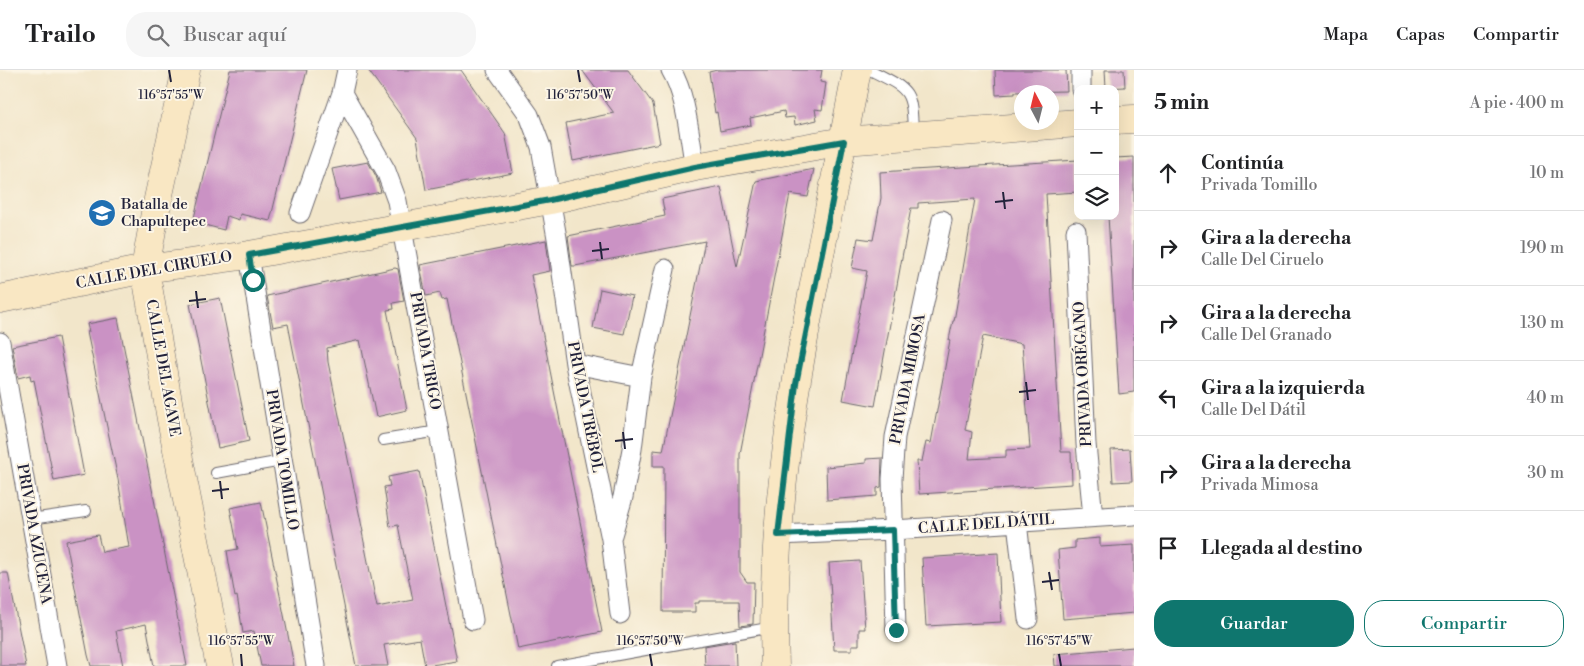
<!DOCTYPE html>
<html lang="es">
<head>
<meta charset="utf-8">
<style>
  body { margin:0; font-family:"Libre Bodoni",serif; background:#f6f6f6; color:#202124 }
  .controls { position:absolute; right:15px; top:15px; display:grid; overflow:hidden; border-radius:10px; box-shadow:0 5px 20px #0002 }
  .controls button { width:45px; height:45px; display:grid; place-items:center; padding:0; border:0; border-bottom:1px solid #e0e0e0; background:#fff; color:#202124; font:25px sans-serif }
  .compass { position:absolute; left:1014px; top:15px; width:45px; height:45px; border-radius:50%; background:#fff; box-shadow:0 5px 20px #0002; rotate:353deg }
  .stop { position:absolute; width:15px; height:15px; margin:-11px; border:4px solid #0f766e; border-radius:50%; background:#fff }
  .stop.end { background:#0f766e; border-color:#fff; box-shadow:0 1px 5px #0008 }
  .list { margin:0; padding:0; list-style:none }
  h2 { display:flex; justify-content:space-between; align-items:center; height:65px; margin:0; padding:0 20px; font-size:21px }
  h2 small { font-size:16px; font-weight:400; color:#757577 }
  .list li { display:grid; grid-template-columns:32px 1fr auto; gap:15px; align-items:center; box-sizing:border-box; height:75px; padding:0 20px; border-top:1px solid #e0e0e0 }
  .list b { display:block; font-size:19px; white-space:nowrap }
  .list p { margin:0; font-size:16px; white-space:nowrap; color:#757577 }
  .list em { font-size:16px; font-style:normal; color:#757577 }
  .actions { display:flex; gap:10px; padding:15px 20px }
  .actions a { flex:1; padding:11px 0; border:1px solid #0f766e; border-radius:20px; text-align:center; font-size:18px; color:#0f766e }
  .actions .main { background:#0f766e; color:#fff }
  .icon { flex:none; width:28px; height:28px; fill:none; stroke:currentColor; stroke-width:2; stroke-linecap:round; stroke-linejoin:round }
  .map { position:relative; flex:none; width:1134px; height:596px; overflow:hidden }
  header { display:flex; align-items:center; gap:30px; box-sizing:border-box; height:70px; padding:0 25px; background:#fff; border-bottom:1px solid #e0e0e0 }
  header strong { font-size:24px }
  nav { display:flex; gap:28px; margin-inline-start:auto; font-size:18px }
  .search { width:350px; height:45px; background:#f6f6f6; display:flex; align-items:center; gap:12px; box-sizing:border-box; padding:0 18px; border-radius:20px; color:#757577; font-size:19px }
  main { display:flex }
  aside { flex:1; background:#fff }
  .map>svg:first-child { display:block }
  .building { fill:#ca92c4; fill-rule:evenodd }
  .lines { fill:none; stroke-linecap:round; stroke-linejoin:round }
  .lane-casing { stroke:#6b676d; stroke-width:12 }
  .street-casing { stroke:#6b676d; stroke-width:21 }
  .secondary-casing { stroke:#6b676d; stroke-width:29 }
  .lane { stroke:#fff; stroke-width:10 }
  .street { stroke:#fff; stroke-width:19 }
  .secondary { stroke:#f9e7c3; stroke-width:28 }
  .route { stroke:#0f766e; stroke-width:6 }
  .ticks { fill:none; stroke:#22223b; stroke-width:2 }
  .labels { text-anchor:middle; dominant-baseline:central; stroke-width:4; stroke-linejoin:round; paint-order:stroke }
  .poi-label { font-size:15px; fill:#22223b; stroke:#fcf5e5; text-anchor:start }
  .street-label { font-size:15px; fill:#22223b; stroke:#fcf5e5 }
  .ticks-label { font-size:12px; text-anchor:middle; fill:#22223b; stroke:#fcf5e5; stroke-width:4; stroke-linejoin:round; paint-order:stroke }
</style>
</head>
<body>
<header>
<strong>Trailo</strong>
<div class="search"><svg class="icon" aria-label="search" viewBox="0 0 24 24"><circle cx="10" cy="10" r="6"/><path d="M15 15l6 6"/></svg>Buscar aquí</div>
<nav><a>Mapa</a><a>Capas</a><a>Compartir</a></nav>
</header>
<main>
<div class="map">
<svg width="1134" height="596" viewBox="0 0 1134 596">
  <rect width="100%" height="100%" fill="#fcf5e5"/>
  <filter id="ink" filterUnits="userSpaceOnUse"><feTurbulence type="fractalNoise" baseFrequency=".02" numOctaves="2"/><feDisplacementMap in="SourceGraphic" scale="10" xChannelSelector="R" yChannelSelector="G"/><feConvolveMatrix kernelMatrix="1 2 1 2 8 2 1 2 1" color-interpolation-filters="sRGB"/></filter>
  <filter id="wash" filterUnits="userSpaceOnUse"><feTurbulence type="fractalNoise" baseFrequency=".0096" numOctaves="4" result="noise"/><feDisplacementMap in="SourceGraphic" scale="20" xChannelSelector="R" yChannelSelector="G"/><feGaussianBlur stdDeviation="1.12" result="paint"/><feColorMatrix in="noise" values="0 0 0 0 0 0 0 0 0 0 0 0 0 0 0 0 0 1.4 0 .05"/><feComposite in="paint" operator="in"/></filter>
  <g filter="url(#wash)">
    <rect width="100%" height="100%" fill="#f2e6ca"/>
    <g id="blocks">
      <path class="building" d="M230,0H307L270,151L240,144L239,150L227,146L224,160L193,152Z
        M368,0H461L505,63L513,103L426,120L417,68Z
        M582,0H628L653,34L660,73L573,91L566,53L614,43Z
        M717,0H822L820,12L826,13L822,40L815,39L817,50L804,53L795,55L794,47L785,48L784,41L750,48L751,55L720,61L717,42L715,43L709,2Z
        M995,0H1066L1067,21L1015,22V24L996,25Z
        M1105,0H1124L1125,17L1106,18Z
        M1134,87V322L1119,324L1108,146H1115V130H1117L1115,88Z
        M1078,90V122L1046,124L1061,382H1071L1072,414L919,424L917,391H922L926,372L931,373L950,270H949L951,260L953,251H954L975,129L918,133V138H911L875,336L843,330L867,201L852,198L858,168L873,170L881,128L880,102ZM983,266L1022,274L1030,379L1006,380V387L969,389L972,362L965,360Z
        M368,92L376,106L381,122L339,130L332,99Z
        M814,99L808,127L790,124L740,384V502L747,512H754L753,554L740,556L739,531H699V533H695V542H663L664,396H653V380L663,381L705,171L575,196H572L568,166L665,146L662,129L721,117L737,197L756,111Z
        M546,170L550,201L531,205L602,562L518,579L447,229L442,230L440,223L426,226L420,195Z
        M395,198L398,199L404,231L393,233L394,239L387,240L407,340L376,347L360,270L327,278L328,292L363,462H362L377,537L413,530L398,455L390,457L384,417L390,416L388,407L419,401L457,591L425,596L420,569L384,575L388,596H356L288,254L273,257L267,226Z
        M600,219L632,226L624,264L593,258Z
        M220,228L249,371L218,378L190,234Z
        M118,248L153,424L187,596H154L146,554L116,561L123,596H91L88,585L66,471L98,465L102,482L129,477L118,409L87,262H89L87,254Z
        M58,267L84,405L54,411L34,310L31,311L30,305L18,308L12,276Z
        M1130,379L1132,411L1113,412L1111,380Z
        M882,388L881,417L877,418V426L827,430L826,397L866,393V389Z
        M261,432L286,555L294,596H261L254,561L243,563L237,526L235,527L227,481L238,479L230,438Z
        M1100,468V477L1134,475V543L1063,549L1058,480L1075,478V470Z
        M998,483L1001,552L926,556L922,488Z
        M860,491L865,559H859V575H852V580H834L829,493Z
        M0,503H8L26,596H0Z
        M735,571L736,596H705L704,576Z
        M1134,577V596H1055L1054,584Z"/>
    </g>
  </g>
  <g filter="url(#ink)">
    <use href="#blocks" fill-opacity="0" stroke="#6b676d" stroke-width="1"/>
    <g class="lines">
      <g class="lane-casing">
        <path id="lane" d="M870,0C910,20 912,19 913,65
          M383,370L439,361
          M216,403L282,391
          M31,449L86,441
          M557,596L773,557"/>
      </g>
      <g class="street-casing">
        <path id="street" d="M497,0L529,45L541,77L557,168L575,294L611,469L620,544
          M671,0C687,27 689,66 695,97
          M1081,0V19
          M342,23L386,101L397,131L473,550
          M300,143L342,23L347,0
          M1076,161L1086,374L1093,447
          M249,185L316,596
          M0,272L57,596
          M575,294L641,307
          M1017,452L1028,549
          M612,465L623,427L632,379L641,307L665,199
          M778,465L893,460L1134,445
          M896,560L892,409L895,367L942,150"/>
      </g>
      <g class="secondary-casing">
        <path id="secondary" d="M186,0L155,143L145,199L171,349L220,596
          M1115,50L1134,49
          M0,229L145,199L249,185L550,130L695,97L844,71L1078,53
          M775,596C767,398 820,194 857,0"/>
      </g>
      <use href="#lane" class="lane"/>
      <use href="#street" class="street"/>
      <use href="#secondary" class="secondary"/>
    </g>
  </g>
  <g class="lines" filter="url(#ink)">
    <path class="route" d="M253,210L249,185L550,130L695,97L844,71L796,314L778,465L893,460L896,560"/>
  </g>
  <path class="ticks" d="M169,0L171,12M578,0L580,12M1003,122L1005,139M995,132L1013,130M600,172L602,189M592,181L609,179M196,221L198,238M189,231L206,229M1026,312L1028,330M1019,322L1036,320M623,362L625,379M615,371L633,369M220,411L222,429M212,421L229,419M1049,502L1052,520M1042,512L1059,510M241,584L242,596M650,584L652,596M1059,584L1061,596"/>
  <defs>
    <g id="school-disc" transform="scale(1.4375)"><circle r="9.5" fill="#1f6fb2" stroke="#fcf5e5"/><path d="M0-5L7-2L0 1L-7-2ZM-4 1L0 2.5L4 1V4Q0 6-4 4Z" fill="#fff"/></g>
  </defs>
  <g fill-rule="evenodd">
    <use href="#school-disc" x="102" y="143"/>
  </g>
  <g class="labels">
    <g class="poi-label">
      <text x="121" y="134">Batalla de<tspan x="121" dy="17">Chapultepec</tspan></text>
    </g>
    <g class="street-label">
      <text transform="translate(154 200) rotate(-10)">CALLE DEL CIRUELO</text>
      <text transform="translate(425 281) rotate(80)">PRIVADA TRIGO</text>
      <text transform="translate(163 298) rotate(80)">CALLE DEL AGAVE</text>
      <text transform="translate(1083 304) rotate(-93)">PRIVADA ORÉGANO</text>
      <text transform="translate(908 309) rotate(-79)">PRIVADA MIMOSA</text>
      <text transform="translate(585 337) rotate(79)">PRIVADA TRÉBOL</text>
      <text transform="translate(282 390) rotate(81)">PRIVADA TOMILLO</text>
      <text transform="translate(986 454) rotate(-4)">CALLE DEL DÁTIL</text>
      <text transform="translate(34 464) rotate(80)">PRIVADA AZUCENA</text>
    </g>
  </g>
  <g class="ticks-label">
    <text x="171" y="29">116°57'55"W</text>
    <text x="580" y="29">116°57'50"W</text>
    <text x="241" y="575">116°57'55"W</text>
    <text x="650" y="575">116°57'50"W</text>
    <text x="1059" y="575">116°57'45"W</text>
  </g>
</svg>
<div class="controls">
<button>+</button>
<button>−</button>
<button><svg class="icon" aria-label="layers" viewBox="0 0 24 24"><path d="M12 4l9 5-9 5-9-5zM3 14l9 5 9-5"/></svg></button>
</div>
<svg class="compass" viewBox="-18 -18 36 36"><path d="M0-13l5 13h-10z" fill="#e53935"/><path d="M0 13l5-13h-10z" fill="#757577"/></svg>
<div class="stop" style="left:253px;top:210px"></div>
<div class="stop end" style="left:896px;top:560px"></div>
</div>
<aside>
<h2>5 min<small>A pie · 400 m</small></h2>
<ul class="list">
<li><svg class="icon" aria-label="ahead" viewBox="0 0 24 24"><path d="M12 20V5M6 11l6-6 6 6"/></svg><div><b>Continúa</b><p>Privada Tomillo</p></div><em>10 m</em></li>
<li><svg class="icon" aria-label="right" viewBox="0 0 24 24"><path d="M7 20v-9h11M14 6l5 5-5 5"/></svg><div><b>Gira a la derecha</b><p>Calle Del Ciruelo</p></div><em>190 m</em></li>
<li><svg class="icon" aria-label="right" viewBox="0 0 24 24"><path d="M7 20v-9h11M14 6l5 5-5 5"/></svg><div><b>Gira a la derecha</b><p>Calle Del Granado</p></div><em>130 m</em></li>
<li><svg class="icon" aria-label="left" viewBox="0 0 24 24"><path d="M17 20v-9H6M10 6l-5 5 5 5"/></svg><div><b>Gira a la izquierda</b><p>Calle Del Dátil</p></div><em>40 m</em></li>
<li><svg class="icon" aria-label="right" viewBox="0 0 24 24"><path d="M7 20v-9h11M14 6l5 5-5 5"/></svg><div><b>Gira a la derecha</b><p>Privada Mimosa</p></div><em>30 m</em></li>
<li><svg class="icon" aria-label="arrive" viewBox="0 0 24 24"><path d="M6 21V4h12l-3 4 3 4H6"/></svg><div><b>Llegada al destino</b></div></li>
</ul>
<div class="actions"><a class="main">Guardar</a><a>Compartir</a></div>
</aside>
</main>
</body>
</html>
